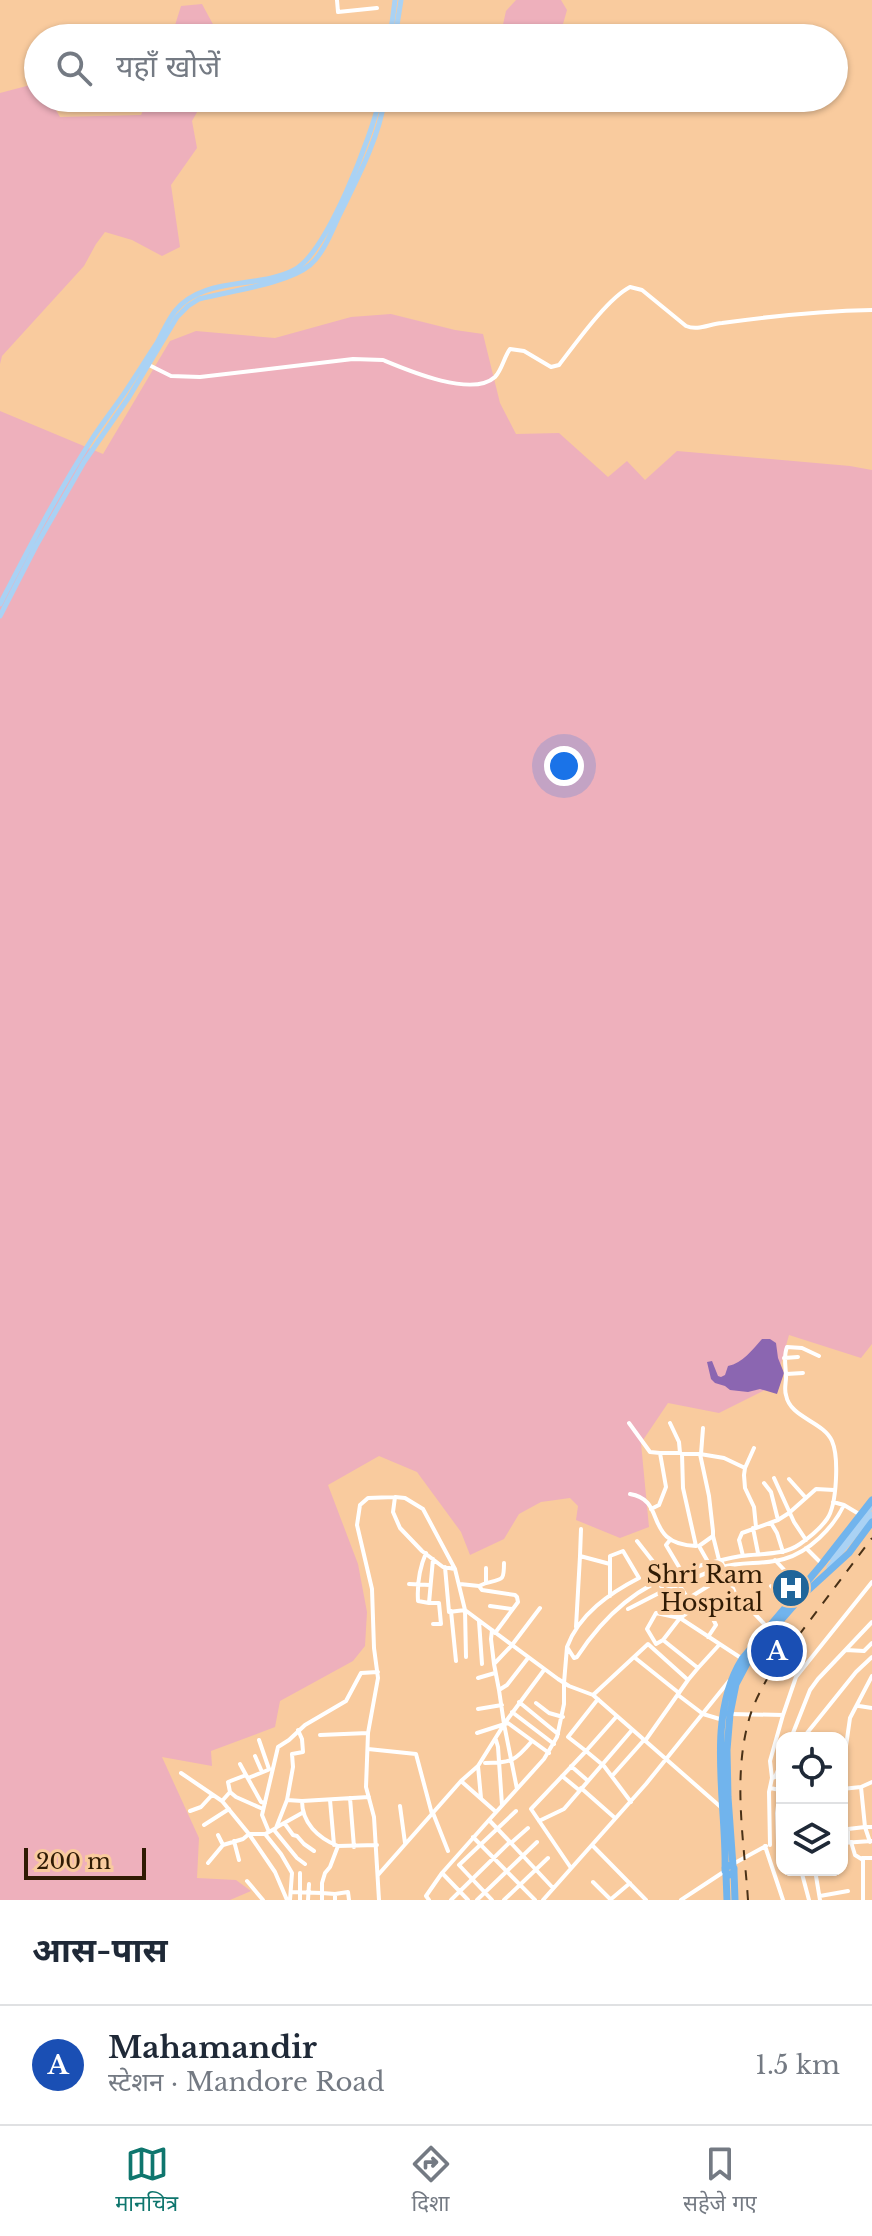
<!DOCTYPE html>
<html lang="hi">
<head>
<meta charset="utf-8">
<style>
  body { margin:0; font-family:"Libre Baskerville","Noto Sans Devanagari",serif; background:#f2f2f3; color:#1f2937 }
  .controls { position:absolute; right:24px; bottom:24px; display:grid; overflow:hidden; border-radius:16px; box-shadow:0 2px 6px #0004 }
  .controls button { width:72px; height:72px; display:grid; place-items:center; padding:0; border:0; border-bottom:2px solid #e0e1e3; background:#fff; color:#1f2937; font:40px sans-serif }
  .scale { position:absolute; left:24px; bottom:20px; width:122px; box-sizing:border-box; padding-left:8px; border:4px solid #301b04; border-top:0; font-size:22px; line-height:28px; white-space:nowrap; color:#301b04; -webkit-text-stroke:6px #f9cb9e; paint-order:stroke }
  .you { position:absolute; left:564px; top:766px; width:28px; height:28px; margin:-20px; border:6px solid #fff; border-radius:50%; background:#1a73e8; box-shadow:0 0 0 12px #1a73e833 }
  .badge { display:grid; place-items:center; width:52px; height:52px; border-radius:50%; background:#0f766e; color:#fff; font-size:26px; font-weight:700 }
  .pin { position:absolute; translate:-50% -50%; border:4px solid #fff; box-shadow:0 2px 8px #0006 }
  .list { margin:0; padding:0; list-style:none }
  h2 { display:flex; justify-content:space-between; align-items:center; height:104px; margin:0; padding:0 32px; font-size:34px }
  h2 small { font-size:26px; font-weight:400; color:#747a83 }
  .list li { display:grid; grid-template-columns:52px 1fr auto; gap:24px; align-items:center; box-sizing:border-box; height:120px; padding:0 32px; border-top:2px solid #e0e1e3 }
  .list b { display:block; font-size:30px; white-space:nowrap }
  .list p { margin:0; font-size:26px; white-space:nowrap; color:#747a83 }
  .list em { font-size:26px; font-style:normal; color:#747a83 }
  .icon { flex:none; width:44px; height:44px; fill:none; stroke:currentColor; stroke-width:2; stroke-linecap:round; stroke-linejoin:round }
  .map { position:relative; flex:none; width:872px; height:1900px; overflow:hidden }
  .search { position:absolute; background:#fff; box-shadow:0 2px 6px #0004; left:24px; right:24px; top:24px; height:88px; display:flex; align-items:center; gap:20px; box-sizing:border-box; padding:0 28px; border-radius:44px; color:#747a83; font-size:30px }
  .sheet { height:224px; background:#fff }
  nav { display:flex; justify-content:space-around; align-items:center; box-sizing:border-box; height:112px; border-top:2px solid #e0e1e3; background:#fff; font-size:22px; color:#747a83 }
  nav a { display:grid; justify-items:center; gap:4px }
  nav .on { color:#0f766e }
  .map>svg:first-child { display:block }
  .green { fill:#eeb0bc }
  .water { fill:#8b66b1 }
  .lines { fill:none; stroke-linecap:round; stroke-linejoin:round }
  .minor { stroke:#fff; stroke-width:4 }
  .major { stroke:#aad2f4; stroke-width:5 }
  .highway { stroke:#71b4ed; stroke-width:7 }
  .rail { stroke:#493117; stroke-width:2; stroke-dasharray:10 10; stroke-linecap:butt }
  .labels { text-anchor:middle; dominant-baseline:central; stroke-width:8; stroke-linejoin:round; paint-order:stroke }
  .poi-label { font-size:24px; fill:#301b04; stroke:#f9cb9e; text-anchor:end }
</style>
</head>
<body>
<div class="map">
<svg width="872" height="1900" viewBox="0 0 872 1900">
  <rect width="100%" height="100%" fill="#f9cb9e"/>
  <path class="green" d="M516,0H561L567,10L559,38H500L506,11Z
    M202,4L215,28L217,38H171L181,6Z
    M38,83V98H49L60,117L141,115L149,98H205L192,121L197,148L171,185L180,247L162,256L132,240L105,232L96,244L84,266L2,356L0,364V93Z
    M391,314L455,330L483,334L500,403L516,434L559,433L608,477L627,461L645,480L677,451L850,466L872,470V1344L861,1358L789,1335L775,1385L719,1413L668,1403L641,1443L649,1527L620,1538L576,1520L578,1506L570,1498L541,1502L519,1514L504,1539L470,1555L461,1532L417,1472L379,1456L328,1485L358,1564L367,1612L365,1646L353,1661L280,1701L275,1727L211,1751L212,1766L162,1757L199,1838L197,1878L236,1880L251,1891L230,1900H0V411L103,454L170,341L196,331L275,338L351,317Z"/>
  <path class="water" d="M762,1339H770L776,1343L778,1358L784,1373L777,1394L760,1389L748,1392L730,1390L725,1386L715,1383L711,1379L707,1362L712,1361L718,1376L721,1377L725,1375L728,1366C743,1363 752,1350 762,1339Z"/>
  <g class="lines">
    <path class="minor" d="M337,0L338,12L377,8
      M149,365L171,376L200,377L353,359L383,360C407,370 472,398 495,377C502,370 504,357 510,349L524,351L551,367L559,365C576,343 607,299 630,287L642,290L686,326C698,331 709,324 722,323C772,316 822,311 872,310
      M784,1358L798,1357
      M786,1374L803,1373
      M629,1423L650,1452L660,1453L666,1487L659,1505L651,1509
      M754,1448L745,1468L744,1475L745,1488L754,1507L756,1527
      M660,1453H680L679,1442L670,1423
      M701,1454L703,1428
      M774,1478L794,1522L806,1540
      M789,1479L806,1498
      M764,1483L771,1492L778,1520
      M630,1494C668,1500 642,1544 696,1546
      M395,1497L405,1498L423,1509L455,1569
      M844,1505L859,1514
      M771,1523L777,1533L783,1552
      M753,1528L758,1553
      M713,1536L719,1560
      M637,1541L655,1564L662,1579
      M696,1546L683,1488L682,1454H700
      M806,1548L821,1563
      M426,1553C419,1569 417,1584 418,1601L429,1603
      M580,1556L581,1529
      M743,1556L739,1540L742,1533L778,1520L789,1513L816,1489L834,1490
      M721,1560L735,1593L768,1628
      M775,1560L801,1588
      M708,1562L699,1546L713,1536V1531L709,1496L700,1454L724,1458L745,1468
      M445,1567L449,1612L465,1610L466,1657
      M682,1572C701,1564 720,1560 741,1556C761,1553 783,1556 800,1544C810,1537 820,1529 827,1519C837,1505 839,1457 832,1441C823,1421 790,1418 786,1395C784,1389 786,1383 786,1377C786,1366 783,1357 787,1347L802,1348L819,1356
      M486,1583C503,1579 504,1581 504,1563
      M409,1584L430,1585
      M460,1584L479,1586L486,1583V1568
      M479,1586L482,1590L515,1595L517,1597L518,1602L495,1633
      M680,1586L694,1608L709,1611L735,1593
      M771,1586L788,1604
      M689,1598L726,1575
      M490,1606L512,1609
      M628,1609L663,1591L659,1580
      M451,1611L456,1661
      M680,1618L741,1658
      M479,1621L482,1664
      M433,1624H441L439,1603H429L433,1559
      M576,1627L580,1556L610,1564
      M492,1630L491,1639L494,1664L512,1645L540,1608
      M708,1637L716,1625L709,1611
      M663,1640L656,1644L647,1629L656,1613L680,1618L663,1591C684,1584 701,1574 722,1567C742,1561 764,1565 784,1559C809,1552 833,1528 844,1505L833,1502
      M567,1647C579,1614 610,1593 639,1578L623,1551L610,1556V1596
      M846,1650L864,1651L872,1643
      M634,1657L679,1693
      M494,1664L499,1690L507,1685L528,1658
      M698,1668L719,1645
      M478,1678L495,1673
      M688,1680L698,1668L663,1640L680,1618L694,1608
      M499,1690L504,1724L544,1670
      M593,1695L648,1644L688,1680L645,1741
      M678,1695L703,1714L723,1720
      M598,1699L568,1737L586,1751L617,1716
      M519,1702L558,1734
      M536,1703L549,1713L563,1717
      M859,1706L872,1708
      M478,1709L502,1705
      M512,1712L554,1744
      M730,1714L783,1715L796,1677L872,1582
      M477,1733L508,1723L549,1753
      M320,1735L368,1733
      M791,1738L810,1690L818,1679L872,1622
      M803,1738L856,1672L872,1657
      M259,1740L269,1769
      M496,1740L498,1747L502,1805
      M368,1749L416,1754L432,1814
      M255,1756L262,1772
      M782,1761L775,1777L772,1778L770,1761L783,1715
      M485,1763C512,1763 515,1761 532,1741
      M240,1764L246,1775
      M478,1766L481,1798
      M571,1766L587,1780
      M181,1773L222,1801L249,1834L243,1839L223,1845L208,1863
      M842,1774L850,1718L872,1676
      M562,1776L579,1790
      M612,1776L644,1740
      M248,1778L268,1770
      M461,1781L478,1766L503,1726
      M861,1787L872,1782
      M581,1788L615,1818
      M770,1788L780,1790L777,1813L778,1843
      M517,1789L544,1759L557,1737L564,1704V1683L567,1647L574,1658L577,1657C603,1617 636,1586 682,1572L666,1545L670,1540
      M842,1789L861,1787L865,1827H872
      M230,1792L236,1797L263,1809
      M350,1798L354,1847
      M287,1800L293,1767L292,1754L303,1752L302,1739L298,1730
      M330,1800L334,1845
      M222,1801L230,1792L228,1782L246,1775L261,1802L265,1803
      M400,1806L405,1843
      M190,1811L201,1807L212,1795
      M433,1813L448,1851
      M489,1820L517,1789L504,1724
      M539,1821L564,1809L632,1730
      M285,1824L293,1835L297,1836L304,1844L314,1851
      M204,1825L229,1809
      M277,1827L302,1813
      M274,1830L297,1858L305,1864
      M269,1832L276,1828L287,1800L302,1801
      M265,1834H249L275,1872L287,1900
      M218,1835L223,1845
      M473,1837L535,1900
      M234,1841L239,1860
      M848,1842V1829L865,1827L870,1842
      M851,1842L855,1855L863,1860V1900
      M511,1843L528,1828
      M842,1843L872,1841
      M592,1845L646,1900
      M770,1845L769,1792L772,1778
      M338,1846C318,1838 302,1823 302,1801L369,1797
      M765,1846L783,1900
      M862,1858H872
      M733,1864L766,1846
      M571,1868L531,1809L586,1751L604,1766L631,1802
      M801,1870L809,1900
      M815,1870L820,1900
      M442,1873L468,1900
      M378,1875L461,1781L496,1812
      M247,1881L263,1900
      M593,1882L611,1900
      M291,1892L322,1893V1900
      M335,1894L348,1892L349,1900
      M820,1896L848,1891
      M290,1900L292,1873L281,1854L265,1834L269,1832L262,1815L278,1747L289,1740L305,1725L346,1701L361,1673L378,1672
      M300,1900V1873
      M308,1900L309,1884
      M335,1900V1894L322,1893V1883L325,1873L330,1867L338,1846L377,1845
      M379,1900L374,1817L366,1787L368,1733L378,1678L374,1648L372,1589L357,1525L360,1505L368,1498L395,1497L393,1512L400,1528L422,1551L443,1567L455,1569L465,1610L558,1679L569,1686L593,1695L723,1809
      M429,1900L426,1896L442,1873L489,1820L510,1842
      M451,1900L510,1842L553,1888
      M477,1900L537,1842
      M492,1900L459,1865L516,1811
      M504,1900L548,1858
      M543,1900L646,1784L729,1681
      M610,1900L630,1883
      M681,1900L725,1871"/>
    <path class="major" d="M390,38L395,0
      M395,38L401,0
      M0,604C29,548 58,492 92,439C103,422 116,406 127,389C137,374 147,358 157,343C163,332 168,320 175,311C203,276 258,289 294,270C327,253 372,135 380,98
      M0,616L36,546L84,462L129,397L177,317L188,306L199,299C229,291 287,284 310,265C323,254 331,233 338,218C357,179 378,141 385,98
      M830,1558L872,1506
      M829,1567L872,1514"/>
    <path class="highway" d="M733,1866L728,1797L727,1750L730,1714L736,1684L753,1652L804,1594L849,1553L872,1522
      M725,1868L731,1865L734,1868V1872L729,1875L725,1871C727,1805 705,1718 742,1659L822,1564L872,1500
      M734,1872L735,1900
      M726,1874L727,1900"/>
    <path class="rail" d="M748,1900C744,1840 732,1775 750,1716C755,1700 763,1686 771,1672L872,1538"/>
  </g>
  <defs>
    <g id="hospital-disc" transform="scale(2)"><circle r="9.5" fill="#20659a" stroke="#f9cb9e"/><path d="M-5-5h3v3.5h4V-5h3V5h-3V1.5h-4V5h-3Z" fill="#fff"/></g>
  </defs>
  <g fill-rule="evenodd">
    <use href="#hospital-disc" x="791" y="1588"/>
  </g>
  <g class="labels">
    <g class="poi-label">
      <text x="763" y="1574">Shri Ram<tspan x="763" dy="28">Hospital</tspan></text>
    </g>
  </g>
</svg>
<div class="controls">
<button><svg class="icon" aria-label="locate" viewBox="0 0 24 24"><circle cx="12" cy="12" r="6"/><path d="M12 2v4M12 18v4M2 12h4M18 12h4"/></svg></button>
<button><svg class="icon" aria-label="layers" viewBox="0 0 24 24"><path d="M12 4l9 5-9 5-9-5zM3 14l9 5 9-5"/></svg></button>
</div>
<div class="scale">200 m</div>
<div class="you"></div>
<div class="pin badge" style="left:777px;top:1651px;background:#1a4fb4">A</div>
<div class="search"><svg class="icon" aria-label="search" viewBox="0 0 24 24"><circle cx="10" cy="10" r="6"/><path d="M15 15l6 6"/></svg>यहाँ खोजें</div>
</div>
<section class="sheet">
<h2>आस-पास<small></small></h2>
<ul class="list">
<li><span class="badge" style="background:#1a4fb4">A</span><div><b>Mahamandir</b><p>स्टेशन · Mandore Road</p></div><em>1.5 km</em></li>
</ul>
</section>
<nav>
<a class="on"><svg class="icon" aria-label="map" viewBox="0 0 24 24"><path d="M3 6l6-2 6 2 6-2v14l-6 2-6-2-6 2zM9 4v14M15 6v14"/></svg>मानचित्र</a>
<a><svg class="icon" aria-label="directions" viewBox="0 0 24 24"><path d="M12 3l9 9-9 9-9-9zM9 14v-3h6M13 9l2 2-2 2"/></svg>दिशा</a>
<a><svg class="icon" aria-label="saved" viewBox="0 0 24 24"><path d="M7 4h10v16l-5-4-5 4z"/></svg>सहेजे गए</a>
</nav>
</body>
</html>
